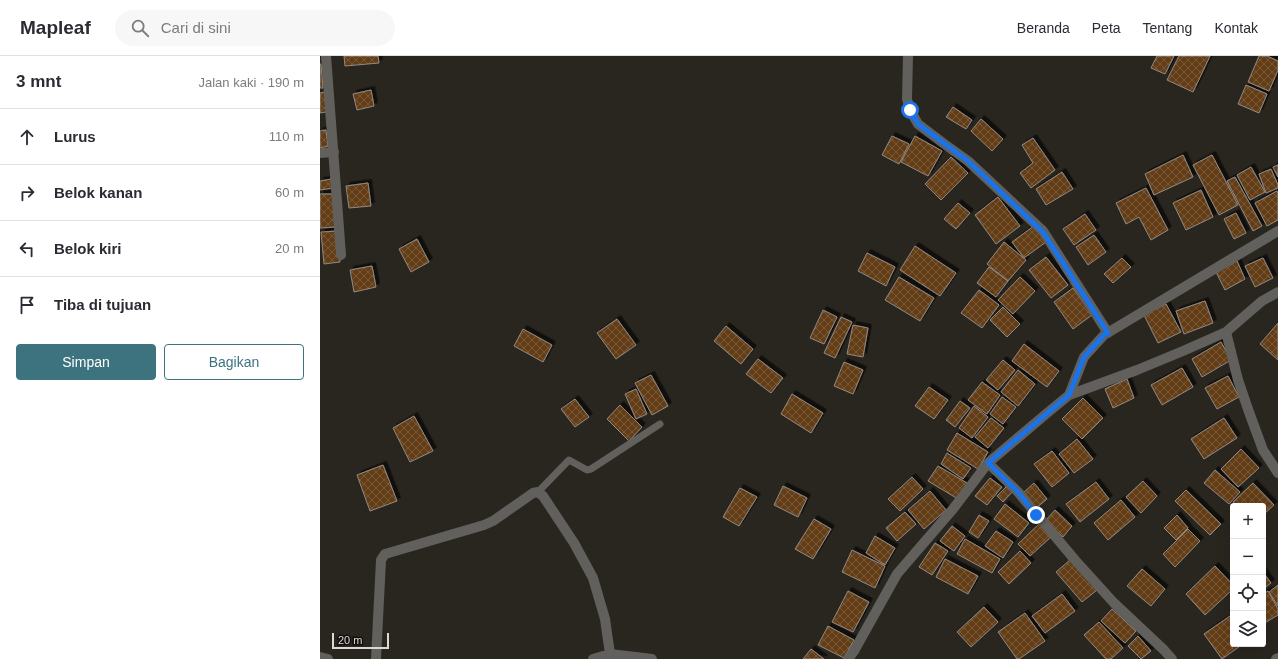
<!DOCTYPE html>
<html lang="id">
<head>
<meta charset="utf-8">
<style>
  body { margin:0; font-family:Arial,sans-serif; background:#f7f7f7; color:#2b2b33 }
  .controls { position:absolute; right:12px; bottom:12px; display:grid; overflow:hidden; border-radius:4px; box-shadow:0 4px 16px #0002 }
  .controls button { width:36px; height:36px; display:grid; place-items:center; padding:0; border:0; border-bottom:1px solid #e1e1e2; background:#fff; color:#2b2b33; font:20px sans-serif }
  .scale { position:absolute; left:12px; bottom:10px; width:57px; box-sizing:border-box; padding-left:4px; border:2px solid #dbd9d4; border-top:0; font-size:11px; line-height:14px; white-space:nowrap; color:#dbd9d4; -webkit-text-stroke:3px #100f0c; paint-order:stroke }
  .stop { position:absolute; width:12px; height:12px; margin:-9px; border:3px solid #1a73e8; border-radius:50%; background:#fff }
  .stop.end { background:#1a73e8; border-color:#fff; box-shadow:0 1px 4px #0008 }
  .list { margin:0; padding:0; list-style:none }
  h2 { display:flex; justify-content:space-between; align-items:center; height:52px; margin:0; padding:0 16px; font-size:17px }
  h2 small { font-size:13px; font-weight:400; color:#7c7c81 }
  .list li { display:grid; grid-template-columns:26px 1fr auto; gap:12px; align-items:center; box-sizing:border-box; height:56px; padding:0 16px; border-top:1px solid #e1e1e2 }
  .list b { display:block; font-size:15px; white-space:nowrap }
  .list em { font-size:13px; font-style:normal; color:#7c7c81 }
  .actions { display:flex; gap:8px; padding:12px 16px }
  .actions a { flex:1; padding:9px 0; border:1px solid #3d737f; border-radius:4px; text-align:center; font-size:14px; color:#3d737f }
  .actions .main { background:#3d737f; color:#fff }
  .icon { flex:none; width:22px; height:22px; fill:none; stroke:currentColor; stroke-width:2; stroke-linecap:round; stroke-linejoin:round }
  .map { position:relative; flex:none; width:958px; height:603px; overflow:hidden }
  header { display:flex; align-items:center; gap:24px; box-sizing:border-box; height:56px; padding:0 20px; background:#fff; border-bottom:1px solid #e1e1e2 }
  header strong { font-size:19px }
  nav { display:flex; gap:22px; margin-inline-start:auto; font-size:14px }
  .search { width:280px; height:36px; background:#f7f7f7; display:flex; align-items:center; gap:10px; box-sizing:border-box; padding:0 14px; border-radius:22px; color:#7c7c81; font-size:15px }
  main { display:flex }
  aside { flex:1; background:#fff }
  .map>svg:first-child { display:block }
  .building { fill:url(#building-cross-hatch); stroke:#928a84; filter:url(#shadow) }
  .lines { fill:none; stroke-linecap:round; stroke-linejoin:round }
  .lane { stroke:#61605c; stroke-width:7 }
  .street { stroke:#61605c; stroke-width:10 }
  .route { stroke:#1a73e8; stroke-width:5 }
</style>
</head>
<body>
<header>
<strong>Mapleaf</strong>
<div class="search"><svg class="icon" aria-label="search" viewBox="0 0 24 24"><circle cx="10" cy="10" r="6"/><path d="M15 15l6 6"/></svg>Cari di sini</div>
<nav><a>Beranda</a><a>Peta</a><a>Tentang</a><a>Kontak</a></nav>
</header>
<main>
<aside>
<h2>3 mnt<small>Jalan kaki · 190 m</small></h2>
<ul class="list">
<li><svg class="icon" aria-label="ahead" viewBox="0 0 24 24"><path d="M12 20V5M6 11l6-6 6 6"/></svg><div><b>Lurus</b></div><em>110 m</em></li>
<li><svg class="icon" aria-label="right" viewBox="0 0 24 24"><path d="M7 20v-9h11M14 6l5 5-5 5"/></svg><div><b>Belok kanan</b></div><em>60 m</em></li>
<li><svg class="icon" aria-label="left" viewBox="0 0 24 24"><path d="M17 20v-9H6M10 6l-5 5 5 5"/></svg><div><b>Belok kiri</b></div><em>20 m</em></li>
<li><svg class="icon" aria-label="arrive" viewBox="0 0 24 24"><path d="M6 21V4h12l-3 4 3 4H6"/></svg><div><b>Tiba di tujuan</b></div></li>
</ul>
<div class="actions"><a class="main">Simpan</a><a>Bagikan</a></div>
</aside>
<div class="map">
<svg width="958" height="603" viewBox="0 0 958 603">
  <defs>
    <pattern id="building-cross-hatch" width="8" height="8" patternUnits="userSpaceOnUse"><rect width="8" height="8" fill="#623d17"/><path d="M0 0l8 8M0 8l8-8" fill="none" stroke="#785838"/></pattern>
    <filter id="shadow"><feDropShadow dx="3.5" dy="-3.5" stdDeviation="0" flood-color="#0009"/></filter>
  </defs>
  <rect width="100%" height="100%" fill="#29261f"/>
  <path class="building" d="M24,0H58L59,7L25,10Z
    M837,0H854L845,18L831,12Z
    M859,0H890L873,36L847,24Z
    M939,0H947L958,5V14L949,35L928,26Z
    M0,8H1L3,32H0Z
    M926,29L947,38L939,57L918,48Z
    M51,34L54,50L37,54L33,38Z
    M5,36L6,56L0,57V37Z
    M633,51L652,64L646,73L626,61Z
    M661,63L683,83L672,95L651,75Z
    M6,74L8,90L0,92V75Z
    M572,80L589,88L579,108L562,99Z
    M595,80L622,95L608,120L581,106Z
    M713,82L735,114L711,132L700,117L713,107L702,89Z
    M863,99L873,121L834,139L825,118Z
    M892,99L918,149L899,159L873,109Z
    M631,101L648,117L621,144L605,128Z
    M958,109V121L953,111Z
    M931,111L945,136L930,144L917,119Z
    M951,113L958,129V132L946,137L939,118Z
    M742,116L753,133L726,149L716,133Z
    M915,121L942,170L933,175L907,125Z
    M12,123L13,132L0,134V125Z
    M48,127L51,150L29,152L26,130Z
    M826,132L848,174L831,184L819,161L806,168L796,147Z
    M881,134L893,161L866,174L853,147Z
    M957,135L958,138V164L947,170L935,147Z
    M0,138H14L16,171L0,172Z
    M678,141L700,170L676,188L655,159Z
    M638,147L650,157L636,173L624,163Z
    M916,157L926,177L914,183L904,163Z
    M765,158L776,174L754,189L743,173Z
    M714,170L726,186L704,202L692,186Z
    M18,175L20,206L4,208L1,176Z
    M774,179L786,196L768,209L756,191Z
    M97,183L109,206L91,216L79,193Z
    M684,186L706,204L688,225L667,208Z
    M595,190L636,217L620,240L580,214Z
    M547,197L575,211L566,230L538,215Z
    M726,201L748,229L731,242L709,214Z
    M802,202L811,211L793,227L784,218Z
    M943,202L953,222L935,231L925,210Z
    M917,205L925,223L905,234L896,216Z
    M52,210L56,231L34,236L30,214Z
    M669,211L688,225L676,241L657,227Z
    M579,221L614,242L600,265L565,244Z
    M700,221L715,235L693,258L678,244Z
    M753,232L772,259L753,273L734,246Z
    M659,234L679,249L662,272L641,257Z
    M885,245L893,267L864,278L856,255Z
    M846,248L861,276L838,287L824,259Z
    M683,251L700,268L687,281L670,264Z
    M503,254L517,261L504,288L490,282Z
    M521,261L532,266L515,302L504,297Z
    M297,263L316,289L296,303L277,277Z
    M958,267V304L940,288Z
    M533,269L548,272L543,301L527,298Z
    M406,270L433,293L421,308L394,285Z
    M203,273L232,289L223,306L194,290Z
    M901,286L911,304L882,321L872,303Z
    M704,288L739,315L727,331L692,305Z
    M438,303L463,322L451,337L426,318Z
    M683,304L695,314L678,334L666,324Z
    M524,306L543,314L533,338L514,330Z
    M862,312L873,331L842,349L831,329Z
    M698,314L715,328L698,350L681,336Z
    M331,319L348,350L332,359L315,327Z
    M908,320L919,341L897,353L885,332Z
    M807,323L814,342L793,352L785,333Z
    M662,326L680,339L667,358L648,344Z
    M609,331L628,344L614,363L595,350Z
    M316,333L327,358L316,363L305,338Z
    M472,338L503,357L491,377L461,358Z
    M682,341L696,351L683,368L670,358Z
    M763,342L783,362L762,383L742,363Z
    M255,343L269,361L255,371L241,353Z
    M640,345L650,352L635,371L626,364Z
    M300,349L322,371L309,385L287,363Z
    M654,350L668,361L652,382L639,372Z
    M94,360L113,395L90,406L73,372Z
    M671,362L684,372L668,392L655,381Z
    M904,362L917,382L884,403L871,383Z
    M637,377L668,396L658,413L627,394Z
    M757,383L773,403L754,417L739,398Z
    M921,393L939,412L918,431L901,413Z
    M732,395L749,417L732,431L714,408Z
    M627,397L651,412L643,423L621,408Z
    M63,409L77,445L50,455L37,419Z
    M618,410L647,427L638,443L608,425Z
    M895,414L920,436L909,448L884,427Z
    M592,421L603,433L580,455L568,443Z
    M670,422L682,431L667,449L655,440Z
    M823,425L837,440L821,457L806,441Z
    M776,426L789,443L760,466L746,448Z
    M714,427L727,443L715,453L702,438Z
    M933,427L954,449L943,459V450H917L913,446Z
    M463,430L487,442L478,461L454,449Z
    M686,431L692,436L683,446L677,440Z
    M420,432L437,441L419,470L403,461Z
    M866,434L901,468L890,479L855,445Z
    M610,435L626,454L604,473L588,454Z
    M801,444L815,461L788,484L774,467Z
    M685,448L709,467L698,481L674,463Z
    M735,454L752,470L743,481L725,465Z
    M585,456L596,468L577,485L566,472Z
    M659,459L669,465L658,482L649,476Z
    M857,459L868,472L856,484L844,472Z
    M494,463L511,473L493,503L475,493Z
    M719,468L731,481L710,500L698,488Z
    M632,470L645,480L634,495L620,485Z
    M868,473L880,485L855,511L843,498Z
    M676,475L693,486L683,502L665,490Z
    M555,480L575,492L565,509L546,497Z
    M645,483L680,503L672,517L637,498Z
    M615,487L628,495L612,519L599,511Z
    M532,494L565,510L555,532L522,516Z
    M700,495L711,507L689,528L678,516Z
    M625,503L658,520L648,538L616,521Z
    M751,503L777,534L762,546L736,516Z
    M895,510L913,529V533L885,559L866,538Z
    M822,513L845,533L831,550L807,530Z
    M943,516L951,527L943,533Z
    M958,529V550L949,536Z
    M528,535L549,546L533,576L512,566Z
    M948,535L958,553V559L943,568V538Z
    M742,538L755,555L725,577L712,560Z
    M664,551L678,566L651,591L637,576Z
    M792,553L816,575L805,587L781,565Z
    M705,557L725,585L699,603H697L678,576Z
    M913,558V588H923L902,603L884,578Z
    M779,566L803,592L791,603H786L764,579Z
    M508,570L534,584L524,602L498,589Z
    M818,580L831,595L821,603L808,590Z
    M491,593L504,603H483Z"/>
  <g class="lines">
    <path class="lane" d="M218,436L249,404L267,414L271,413L340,368"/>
    <path class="street" d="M6,0L21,199
      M588,0L587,43L590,54L598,68L623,87L648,105L723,175L788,277
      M0,97L14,96
      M906,276L918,324L929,356L943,394L958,417
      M749,339L764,301L784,279L958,175
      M668,407L698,436L755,504L794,547L844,594L852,603
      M0,601L8,603
      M56,603L61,504L65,498L164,469L173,465L213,437L218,436L223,440L254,487L273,522L285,563L290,598
      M273,603L290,598L332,603
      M528,603L534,595L577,518L633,453L668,407L726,358L749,339L817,314L863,295L906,276L942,245L958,236
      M956,603L958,602"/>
  </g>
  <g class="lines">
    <path class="route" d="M590,54L598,68L648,105L723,176L788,277L784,279L764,301L749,339L668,407L698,436L716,459"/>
  </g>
</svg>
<div class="controls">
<button>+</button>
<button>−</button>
<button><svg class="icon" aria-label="locate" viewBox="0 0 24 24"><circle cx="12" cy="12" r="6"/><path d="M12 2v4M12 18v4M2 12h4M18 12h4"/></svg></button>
<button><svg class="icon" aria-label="layers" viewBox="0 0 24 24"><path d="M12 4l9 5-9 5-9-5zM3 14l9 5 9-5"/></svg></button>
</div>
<div class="scale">20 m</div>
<div class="stop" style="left:590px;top:54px"></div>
<div class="stop end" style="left:716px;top:459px"></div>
</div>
</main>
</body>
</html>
